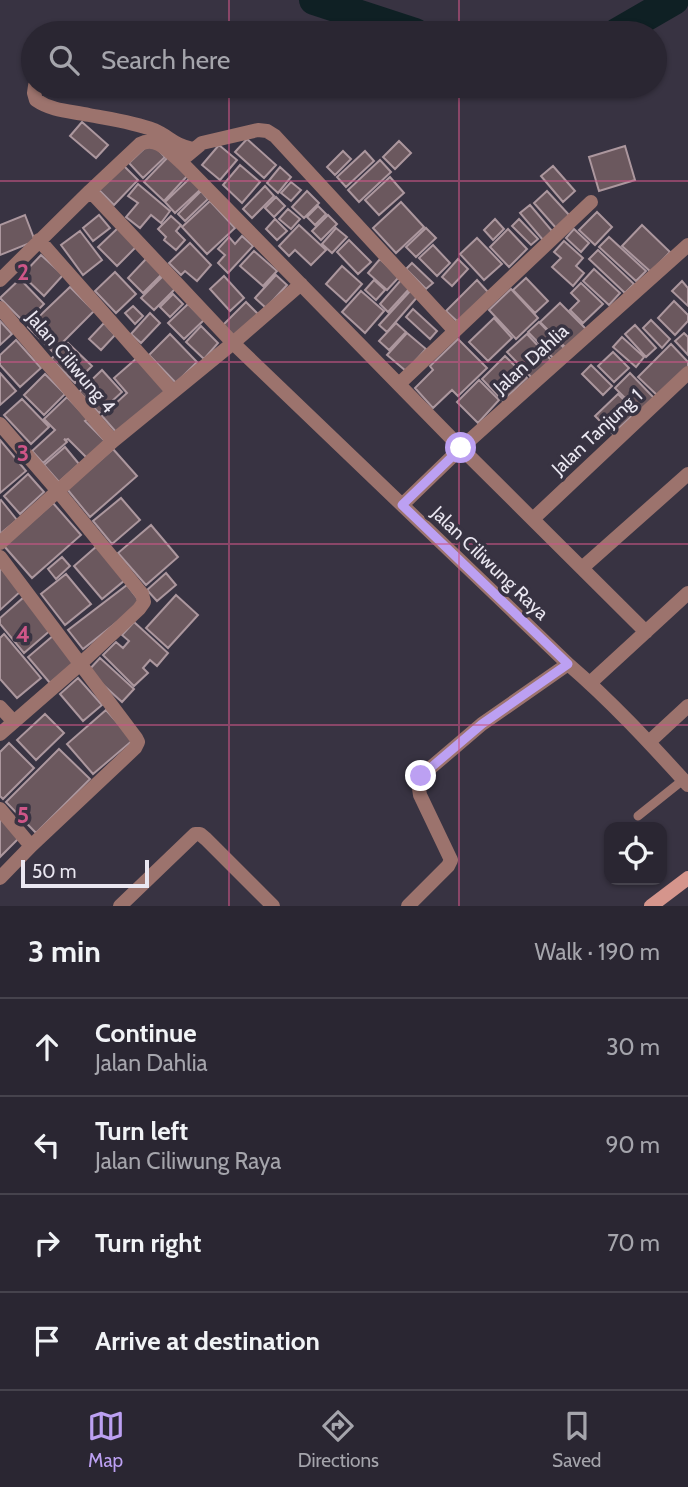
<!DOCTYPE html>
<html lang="en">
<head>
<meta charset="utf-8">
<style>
  body { margin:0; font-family:Cabin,sans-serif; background:#322e3a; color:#f1f3f6 }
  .controls { position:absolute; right:21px; bottom:21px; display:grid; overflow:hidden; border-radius:14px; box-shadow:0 2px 5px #0004 }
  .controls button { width:63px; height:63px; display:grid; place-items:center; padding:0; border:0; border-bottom:2px solid #46434d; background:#2a2632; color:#f1f3f6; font:35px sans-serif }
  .scale { position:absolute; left:21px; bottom:18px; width:128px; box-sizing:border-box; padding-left:7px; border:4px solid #eae7f1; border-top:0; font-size:19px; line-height:24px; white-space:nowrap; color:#eae7f1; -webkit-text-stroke:5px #383342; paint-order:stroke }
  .stop { position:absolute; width:21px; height:21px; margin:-16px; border:5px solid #bca0f2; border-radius:50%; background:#fff }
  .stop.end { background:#bca0f2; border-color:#fff; box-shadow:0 2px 7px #0008 }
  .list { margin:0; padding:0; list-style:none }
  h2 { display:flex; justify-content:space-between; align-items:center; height:91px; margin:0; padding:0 28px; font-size:30px }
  h2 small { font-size:23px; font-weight:400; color:#a5a5ac }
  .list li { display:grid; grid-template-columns:46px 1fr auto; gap:21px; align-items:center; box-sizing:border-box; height:98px; padding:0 28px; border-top:2px solid #46434d }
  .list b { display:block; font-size:26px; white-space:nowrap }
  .list p { margin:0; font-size:23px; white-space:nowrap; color:#a5a5ac }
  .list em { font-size:23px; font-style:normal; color:#a5a5ac }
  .icon { flex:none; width:38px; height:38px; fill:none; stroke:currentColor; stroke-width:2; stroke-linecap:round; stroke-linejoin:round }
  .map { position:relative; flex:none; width:688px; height:906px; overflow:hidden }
  .search { position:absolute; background:#2a2632; box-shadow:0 2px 5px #0004; left:21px; right:21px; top:21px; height:77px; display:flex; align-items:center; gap:18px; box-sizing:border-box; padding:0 24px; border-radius:38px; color:#a5a5ac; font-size:26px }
  .sheet { height:483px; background:#2a2632 }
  nav { display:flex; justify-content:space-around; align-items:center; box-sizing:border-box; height:98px; border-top:2px solid #46434d; background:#2a2632; font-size:19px; color:#a5a5ac }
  nav a { display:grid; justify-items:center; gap:4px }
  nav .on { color:#bca0f2 }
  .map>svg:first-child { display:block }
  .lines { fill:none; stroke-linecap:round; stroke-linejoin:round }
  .river { stroke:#0f2024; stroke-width:30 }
  .building { fill:#6b585e; stroke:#ac979e; stroke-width:2 }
  .service { stroke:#9c736d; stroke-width:9 }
  .minor { stroke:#9c736d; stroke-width:14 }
  .secondary { stroke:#d5958c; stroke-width:14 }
  .route { stroke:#bca0f2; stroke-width:9 }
  .grid { fill:none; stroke:#ce5688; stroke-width:2; stroke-opacity:0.55 }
  .labels { text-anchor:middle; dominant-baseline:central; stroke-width:7; stroke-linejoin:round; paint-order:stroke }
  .street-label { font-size:19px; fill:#eae7f1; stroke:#383342 }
  .grid-label { font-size:23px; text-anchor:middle; font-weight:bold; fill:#ce5688; stroke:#383342; stroke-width:7; stroke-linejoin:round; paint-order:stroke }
</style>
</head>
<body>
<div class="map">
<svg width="688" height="906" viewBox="0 0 688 906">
  <rect width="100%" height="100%" fill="#383342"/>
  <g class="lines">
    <path class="river" d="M314,0L415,33
      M617,33L674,0"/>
  </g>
  <path class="building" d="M82,122L108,145L96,158L70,136Z
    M247,139L276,165L264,178L235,152Z
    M399,141L411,153L395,169L383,157Z
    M151,142L165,157L143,178L129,163Z
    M219,145L237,160L220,180L202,165Z
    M625,146L635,180L599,191L589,157Z
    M343,151L351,159L335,175L327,167Z
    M365,151L374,161L346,187L337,177Z
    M169,156L189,174L164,201L144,182Z
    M380,160L391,172L359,202L348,190Z
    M122,164L138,180L114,205L98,189Z
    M240,165L260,182L242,203L223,185Z
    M553,166L575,191L563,202L541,176Z
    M280,167L291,177L278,193L267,183Z
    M390,177L404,193L379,215L365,200Z
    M190,178L201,189L175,213L165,202Z
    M291,182L301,190L291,201L281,193Z
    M138,184L170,211L161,223L151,215L140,228L126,217L138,203L128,196Z
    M265,186L274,196L252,218L243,209Z
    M201,191L208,199L185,221L178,214Z
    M307,191L319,203L304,218L292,207Z
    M547,191L570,216L556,228L534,203Z
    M276,197L285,206L274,217L265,208Z
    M210,201L235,228L207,254L182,227Z
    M401,202L424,227L396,253L373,228Z
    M530,205L553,232L543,240L520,213Z
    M318,206L326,214L315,225L307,217Z
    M288,209L300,219L291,229L279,219Z
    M597,212L612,227L595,245L579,230Z
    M25,215L35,241L0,255V225Z
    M99,215L110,228L93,241L83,228Z
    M328,215L337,224L321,240L312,231Z
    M171,216L181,225L176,231L185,240L176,250L164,240L166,237L158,229Z
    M275,219L287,231L277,240L266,229Z
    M495,219L504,229L493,240L484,230Z
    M519,219L538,239L531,245L512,226Z
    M299,225L326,250L311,265L295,250L289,256L279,246Z
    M642,225L670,252L651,272L622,246Z
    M119,227L137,246L117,266L98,247Z
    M336,228L347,237L332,253L322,244Z
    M426,228L436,238L416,257L406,247Z
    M508,229L527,249L509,267L490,247Z
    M574,229L589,243L581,252L566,238Z
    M80,231L102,260L83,275L61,245Z
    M242,236L253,246L228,273L218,263L225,255L218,249L229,237L235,244Z
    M609,237L646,271L636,281L599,247Z
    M477,238L502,264L484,280L460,254Z
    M349,240L371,262L358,274L337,252Z
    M564,241L583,258L576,266L584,273L573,286L552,267L561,258L554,252Z
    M190,243L211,265L197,281L185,271L181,275L169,263Z
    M433,245L450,263L437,276L419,258Z
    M598,250L634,284L625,293L589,259Z
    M254,251L277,271L263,286L240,266Z
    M41,255L63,275L44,296L22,275Z
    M146,259L162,274L143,293L128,278Z
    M380,259L399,277L387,290L368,273Z
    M458,259L468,269L452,286L442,277Z
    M412,263L433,283L426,289L406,269Z
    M342,266L362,284L346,302L326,284Z
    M594,269L620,293L609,305L583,281Z
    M115,272L136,294L116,313L95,291Z
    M276,275L287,285L266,308L255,298Z
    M163,276L176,288L154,310L141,298Z
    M224,276L244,298L230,311L210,289Z
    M526,278L548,301L535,313L513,290Z
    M20,279L44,304L25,323L0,298Z
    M374,280L385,290L376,300L365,290Z
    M401,280L410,288L388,312L380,304Z
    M477,280L488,292L458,322L446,311Z
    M682,281L688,288V306L672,291Z
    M581,283L603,304L583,323L570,310L579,301L571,293Z
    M70,287L94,311L53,352L28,327Z
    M412,289L419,295L387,332L379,325Z
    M511,289L538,318L516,339L489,310Z
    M361,291L384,311L365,333L342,312Z
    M173,294L183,304L170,317L160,307Z
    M674,301L688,315V321L675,335L658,318Z
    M246,302L258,314L235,337L223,325Z
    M560,303L587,330L567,349L540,322Z
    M188,304L204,320L184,339L168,323Z
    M133,306L143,316L135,324L125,313Z
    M413,309L437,331L430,339L406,317Z
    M150,313L160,323L141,343L131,334Z
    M494,318L512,338L488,361L469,342Z
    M651,320L670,339L662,348L643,328Z
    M0,321L12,334L0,345Z
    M539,322L566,350L555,360L528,332Z
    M104,323L115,335L101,350L89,339Z
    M396,323L406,332L389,350L379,341Z
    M635,325L656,348L646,357L625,334Z
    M201,326L218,343L204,359L186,342Z
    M407,333L426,349L406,371L387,355Z
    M684,333L688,337V355L675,341Z
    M170,334L197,362L176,383L149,355Z
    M527,334L552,361L533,379L507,352Z
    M622,337L644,357L636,367L613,347Z
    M458,339L487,368L458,396L452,390L433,408L415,388L433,370L430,366Z
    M16,340L41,368L20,387L0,365V355Z
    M68,343L92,366L75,383L51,359Z
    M671,344L688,362V367L658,396L638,377Z
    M613,352L629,368L614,382L598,366Z
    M505,356L527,378L503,401L482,379Z
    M137,358L166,391L116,432L102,416L127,393L114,378Z
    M591,365L612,386L603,395L582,374Z
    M102,370L122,392L99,413L79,392Z
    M0,373L16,391L0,405Z
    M630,373L655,399L640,413L615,388Z
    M45,374L65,394L44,415L24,395Z
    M479,380L499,400L478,423L457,402Z
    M618,394L636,412L613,434L595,416Z
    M67,397L88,419L85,421L105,441L87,458L68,439L66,440L64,439L67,442L43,463L32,451L55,430L44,419Z
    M22,399L49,427L31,444L4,415Z
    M0,440L26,471L0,493Z
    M65,447L79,464L59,482L44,465Z
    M113,449L137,476L90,517L67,489Z
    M28,474L44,492L20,514L4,496Z
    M121,498L140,520L112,544L93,521Z
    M1,500L17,520L0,534V501Z
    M53,503L81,535L32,578L4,546Z
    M151,525L178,557L146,585L118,553Z
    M97,546L125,580L102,599L74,566Z
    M62,557L70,566L56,579L48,569Z
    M0,567L21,591L0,610Z
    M166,573L176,585L157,601L147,590Z
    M66,574L91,604L65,625L41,594Z
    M127,585L141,603L83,649L68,630Z
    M176,595L198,615L168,648L146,628Z
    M24,597L52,629L24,653L0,624V618Z
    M134,622L168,653L157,666L150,660L143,668L148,673L134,686L103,655L116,642L123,648L129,641L122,635Z
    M4,634L41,678L17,698L0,679V638Z
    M54,635L76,662L50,683L28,657Z
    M100,658L134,689L122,702L88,671Z
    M78,678L102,705L83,721L60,694Z
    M106,710L133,740L93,774L67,744Z
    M45,714L64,733L36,760L17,740Z
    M9,743L34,768L3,799L0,796V752Z
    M59,749L90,779L36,833L6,802Z
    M0,815L21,836L0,857Z"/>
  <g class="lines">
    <path class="service" d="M638,816L683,780"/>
    <path class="minor" d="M35,86L34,93L36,100C52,111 70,111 89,115C110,119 133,122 154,130C170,137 173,145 193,149
      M183,164L184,158L202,143L258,130L267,131L275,136L454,330
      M90,191L140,144C157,135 170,153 183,164L461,448L646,632
      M39,240L173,392
      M0,280L90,191L233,343L568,664C611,701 650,743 688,785
      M0,308L113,441
      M399,384L591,202
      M0,424L57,490L142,594L144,602L139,609L77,667L0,734
      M402,505L461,448L688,245
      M533,519L688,373
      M0,543L113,441L233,343L301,284
      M0,557L136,738L138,742L135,748L31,846L0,878
      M582,568L688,474
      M590,683L688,593
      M0,707L14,722
      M649,742L688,706
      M0,809L31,846
      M120,906L195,834H200L206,839L273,906
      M408,906L448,866L451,860L420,795L418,782L421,776L482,724L568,664"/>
    <path class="secondary" d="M651,906L688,878"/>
  </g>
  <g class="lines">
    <path class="route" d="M421,776L482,724L568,664L402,505L461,448"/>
  </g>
  <path class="grid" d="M229,0V33M459,0V33M229,86V906M459,86V906M0,181H688M0,362H688M0,544H688M0,725H688"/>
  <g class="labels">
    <g class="street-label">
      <text transform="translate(531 359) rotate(-42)">Jalan Dahlia</text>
      <text transform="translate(71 362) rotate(50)">Jalan Ciliwung 4</text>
      <text transform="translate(597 432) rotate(-43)">Jalan Tanjung 1</text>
      <text transform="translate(490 563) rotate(44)">Jalan Ciliwung Raya</text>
    </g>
  </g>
  <g class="grid-label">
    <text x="23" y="280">2</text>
    <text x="23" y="461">3</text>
    <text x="23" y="642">4</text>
    <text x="23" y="823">5</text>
  </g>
</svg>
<div class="controls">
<button><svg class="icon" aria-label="locate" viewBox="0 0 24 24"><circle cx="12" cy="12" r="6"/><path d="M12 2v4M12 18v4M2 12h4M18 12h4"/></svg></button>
</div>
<div class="scale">50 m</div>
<div class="stop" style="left:461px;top:448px"></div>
<div class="stop end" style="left:421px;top:776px"></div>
<div class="search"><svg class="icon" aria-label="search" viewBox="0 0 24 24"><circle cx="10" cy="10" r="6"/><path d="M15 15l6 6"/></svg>Search here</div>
</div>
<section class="sheet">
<h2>3 min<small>Walk · 190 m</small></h2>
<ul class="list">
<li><svg class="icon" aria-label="ahead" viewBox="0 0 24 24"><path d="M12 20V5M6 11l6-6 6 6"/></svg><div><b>Continue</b><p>Jalan Dahlia</p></div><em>30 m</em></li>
<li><svg class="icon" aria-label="left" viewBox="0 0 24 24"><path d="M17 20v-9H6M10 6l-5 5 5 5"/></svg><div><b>Turn left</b><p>Jalan Ciliwung Raya</p></div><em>90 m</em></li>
<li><svg class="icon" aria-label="right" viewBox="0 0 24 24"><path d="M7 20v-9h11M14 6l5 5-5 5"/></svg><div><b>Turn right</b></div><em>70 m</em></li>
<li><svg class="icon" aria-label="arrive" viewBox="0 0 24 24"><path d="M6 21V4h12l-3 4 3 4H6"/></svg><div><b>Arrive at destination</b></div></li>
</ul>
</section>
<nav>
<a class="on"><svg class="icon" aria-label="map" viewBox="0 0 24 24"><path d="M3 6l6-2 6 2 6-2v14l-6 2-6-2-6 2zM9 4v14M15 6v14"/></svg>Map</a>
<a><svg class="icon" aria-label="directions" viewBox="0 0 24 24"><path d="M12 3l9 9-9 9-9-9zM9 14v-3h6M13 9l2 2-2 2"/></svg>Directions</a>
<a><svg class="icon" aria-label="saved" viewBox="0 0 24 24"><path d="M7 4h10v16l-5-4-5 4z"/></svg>Saved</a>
</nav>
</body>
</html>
